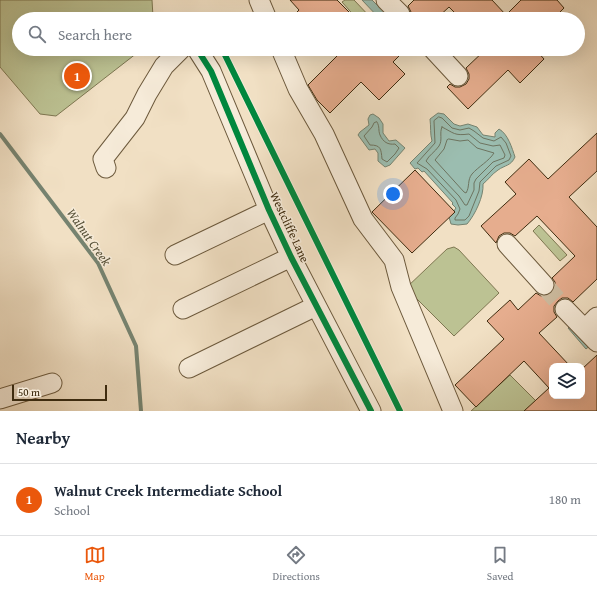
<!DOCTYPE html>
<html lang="en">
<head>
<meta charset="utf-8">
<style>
  body { margin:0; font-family:"Gentium Book Plus",serif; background:#f6f6f7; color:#1f2937 }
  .controls { position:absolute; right:12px; bottom:12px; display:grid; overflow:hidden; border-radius:8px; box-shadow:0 4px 16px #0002 }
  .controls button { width:36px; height:36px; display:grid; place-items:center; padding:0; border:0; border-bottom:1px solid #e0e1e3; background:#fff; color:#1f2937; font:20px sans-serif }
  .scale { position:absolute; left:12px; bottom:10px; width:95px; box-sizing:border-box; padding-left:4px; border:2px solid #3f2c0f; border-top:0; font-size:11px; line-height:14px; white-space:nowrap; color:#3f2c0f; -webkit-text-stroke:3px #f6ebd9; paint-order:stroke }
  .you { position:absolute; left:393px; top:194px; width:14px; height:14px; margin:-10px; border:3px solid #fff; border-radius:50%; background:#1a73e8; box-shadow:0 0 0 6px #1a73e833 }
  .badge { display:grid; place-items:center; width:26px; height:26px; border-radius:50%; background:#ea580c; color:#fff; font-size:13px; font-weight:700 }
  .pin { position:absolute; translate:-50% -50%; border:2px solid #fff; box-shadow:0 1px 4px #0006 }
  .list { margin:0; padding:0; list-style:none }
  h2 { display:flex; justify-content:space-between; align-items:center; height:52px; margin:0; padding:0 16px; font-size:17px }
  h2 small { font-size:13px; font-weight:400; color:#747a83 }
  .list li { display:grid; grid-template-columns:26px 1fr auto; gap:12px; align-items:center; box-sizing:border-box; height:72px; padding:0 16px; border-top:1px solid #e0e1e3 }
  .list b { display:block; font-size:15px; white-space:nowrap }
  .list p { margin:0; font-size:13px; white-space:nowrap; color:#747a83 }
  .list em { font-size:13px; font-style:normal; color:#747a83 }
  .icon { flex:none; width:22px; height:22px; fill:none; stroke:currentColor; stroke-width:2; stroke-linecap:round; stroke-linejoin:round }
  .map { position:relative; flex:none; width:597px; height:411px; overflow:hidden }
  .search { position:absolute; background:#fff; box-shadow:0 4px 16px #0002; left:12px; right:12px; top:12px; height:44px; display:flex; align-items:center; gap:10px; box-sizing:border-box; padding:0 14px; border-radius:22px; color:#747a83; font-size:15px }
  .sheet { height:124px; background:#fff }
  nav { display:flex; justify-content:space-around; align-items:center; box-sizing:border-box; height:56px; border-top:1px solid #e0e1e3; background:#fff; font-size:11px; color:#747a83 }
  nav a { display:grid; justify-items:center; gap:2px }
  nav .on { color:#ea580c }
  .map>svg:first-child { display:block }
  .green { fill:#bcc293; stroke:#7e7751 }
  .water { fill:#9bbdb0; stroke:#768370 }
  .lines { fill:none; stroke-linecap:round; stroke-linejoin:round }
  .shore { stroke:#6d7460; stroke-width:1 }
  .stream { stroke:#768370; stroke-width:4 }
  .building { fill:#e6ad8e; stroke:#3f2c0f }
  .minor-tunnel { stroke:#cdbca0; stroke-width:19; stroke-dasharray:19 10; stroke-linecap:butt }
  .minor-casing { stroke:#6c593c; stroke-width:21 }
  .minor { stroke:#f6ebd9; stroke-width:19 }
  .cycleway-casing { stroke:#f6ebd9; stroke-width:8 }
  .cycleway { stroke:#00873e; stroke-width:6 }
  .labels { text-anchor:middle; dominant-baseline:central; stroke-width:3; stroke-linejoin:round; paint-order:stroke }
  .street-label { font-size:12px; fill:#3f2c0f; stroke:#f6ebd9 }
  .water-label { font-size:13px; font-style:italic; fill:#565037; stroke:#f6ebd9 }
</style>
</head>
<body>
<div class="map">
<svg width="597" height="411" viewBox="0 0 597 411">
  <rect width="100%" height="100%" fill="#f1e0c4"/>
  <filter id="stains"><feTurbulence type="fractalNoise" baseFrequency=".005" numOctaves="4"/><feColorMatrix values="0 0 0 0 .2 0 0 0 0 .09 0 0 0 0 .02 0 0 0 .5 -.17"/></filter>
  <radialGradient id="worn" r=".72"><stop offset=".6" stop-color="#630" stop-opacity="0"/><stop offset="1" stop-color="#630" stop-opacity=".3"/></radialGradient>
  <path class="green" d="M0,0H152L153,17L152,19H19V49H139L137,53L56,116L40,114L0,67Z
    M345,0H354L372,19H357L342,2Z
    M539,225L567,255L560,261L533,231Z
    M454,247L459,250L499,293L454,336L406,288L447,249Z
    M510,375L536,401L524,411H471Z"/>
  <path class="water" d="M362,0H372L387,15L380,19Z
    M438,113L444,114L454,124L460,126L468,124L477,127L483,135L495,137V133L499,129C508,134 512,148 515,157C511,166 505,165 498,170C492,174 488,180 483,184C484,196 475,215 467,224L458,225L451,224L449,217L455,212L454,211L456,208L452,204L453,203L424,171L422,172L418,168L415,169L410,163L432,141C430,134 431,127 430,119Z
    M373,114L379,118L383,124V133L389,141L396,140L405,148L390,165L385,167L378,161V153L375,149L369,150L358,135L360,132L369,125L368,119L370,115Z
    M573,323L592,344L586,349L568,328Z"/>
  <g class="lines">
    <path class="shore" d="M439,117L442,118L452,128L460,130L469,128L474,131L483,138L494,141L501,137L506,143L511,156L509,160L496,166L480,182L479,191L469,216L465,220H455V218L458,214L460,209L456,200L427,169L417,163L435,143L434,121Z
      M377,122C380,127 378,130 380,135C383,142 388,145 395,144L399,148L395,154L387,162L382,159C381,149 381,145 370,145L364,136L372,127L374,123Z
      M442,127C454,133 454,136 469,134L480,143L493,146L500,145L505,155L504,158L493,162L476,179L474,183V190L467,205H465L459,196L426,161C429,155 435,152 439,146C443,140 439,133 442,127Z
      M449,139L460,141L468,140L477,148L494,153C489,161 478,167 472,174C467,180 470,187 466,193L464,192L435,160L444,149L447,140Z"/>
    <path class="stream" d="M0,134L98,263L136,346L141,411"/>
  </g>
  <path class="building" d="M290,0H337L356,19H290L299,10Z
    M414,0H492L506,15L521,0H557L564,8L553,19H461L449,7L436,19H409L411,12L408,6Z
    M332,49H406L393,62L405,74L379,100L361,82L330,113L317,100L308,85L338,55Z
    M486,49H535L544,59L520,83L508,70L468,109L447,87L450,84L455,87H460L466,84L469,79V74L466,68Z
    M597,133V171L569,197L597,227V279L573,302L568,298H562L558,301L554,306V312L557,317L539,333L570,366H552V396H582V369L597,355V411H524L549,388L524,361L476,407L455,385L504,339L487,321L510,300L518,310L536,293L541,296H547L551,293L555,288V282L552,278L575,256L537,216L515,236L510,233H504L499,236L496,243L481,226L516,194L505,182L529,159L548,179Z
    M415,170L455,212L412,253L372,212Z"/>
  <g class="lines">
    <path class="minor-tunnel" d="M544,285L565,309"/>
    <g class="minor-casing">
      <path id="minor" d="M259,0L267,19
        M386,0L400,14
        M197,49L211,71L269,210L291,257L371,411
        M281,49L298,89L324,134L363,219L394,260L401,287L453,411
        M433,49L458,76
        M106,168L103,159L135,118L147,94L164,66L181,49
        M507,244L544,285
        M175,255L269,210
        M183,309L291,257
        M565,309L597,342
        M585,329L597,317
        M189,368L316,306
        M0,399L52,383"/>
    </g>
    <use href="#minor" class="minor"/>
    <g class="cycleway-casing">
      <path id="cycleway" d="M197,49L211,71L269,210L291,257L371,411
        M222,49L400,411"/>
    </g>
    <use href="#cycleway" class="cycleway"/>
  </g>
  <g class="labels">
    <g class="street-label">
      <text transform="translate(290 227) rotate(65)">Westcliffe Lane</text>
    </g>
    <g class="water-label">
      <text transform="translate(89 237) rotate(55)">Walnut Creek</text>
    </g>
  </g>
  <rect width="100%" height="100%" filter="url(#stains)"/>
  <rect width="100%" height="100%" fill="url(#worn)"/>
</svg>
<div class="controls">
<button><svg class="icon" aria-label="layers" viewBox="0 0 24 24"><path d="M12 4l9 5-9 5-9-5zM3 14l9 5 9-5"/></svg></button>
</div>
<div class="scale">50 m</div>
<div class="you"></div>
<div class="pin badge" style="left:77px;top:76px">1</div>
<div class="search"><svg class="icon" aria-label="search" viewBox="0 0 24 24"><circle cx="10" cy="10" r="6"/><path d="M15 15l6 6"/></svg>Search here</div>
</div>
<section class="sheet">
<h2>Nearby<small></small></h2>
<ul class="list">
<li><span class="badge">1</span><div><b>Walnut Creek Intermediate School</b><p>School</p></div><em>180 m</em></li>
</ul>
</section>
<nav>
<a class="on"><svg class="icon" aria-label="map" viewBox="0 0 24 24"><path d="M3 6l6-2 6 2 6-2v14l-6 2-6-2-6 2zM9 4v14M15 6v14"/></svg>Map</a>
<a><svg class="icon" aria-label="directions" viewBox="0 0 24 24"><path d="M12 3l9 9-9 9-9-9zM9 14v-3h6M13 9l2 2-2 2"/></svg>Directions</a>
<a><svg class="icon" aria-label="saved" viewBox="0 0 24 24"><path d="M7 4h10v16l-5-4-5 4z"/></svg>Saved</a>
</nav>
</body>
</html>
